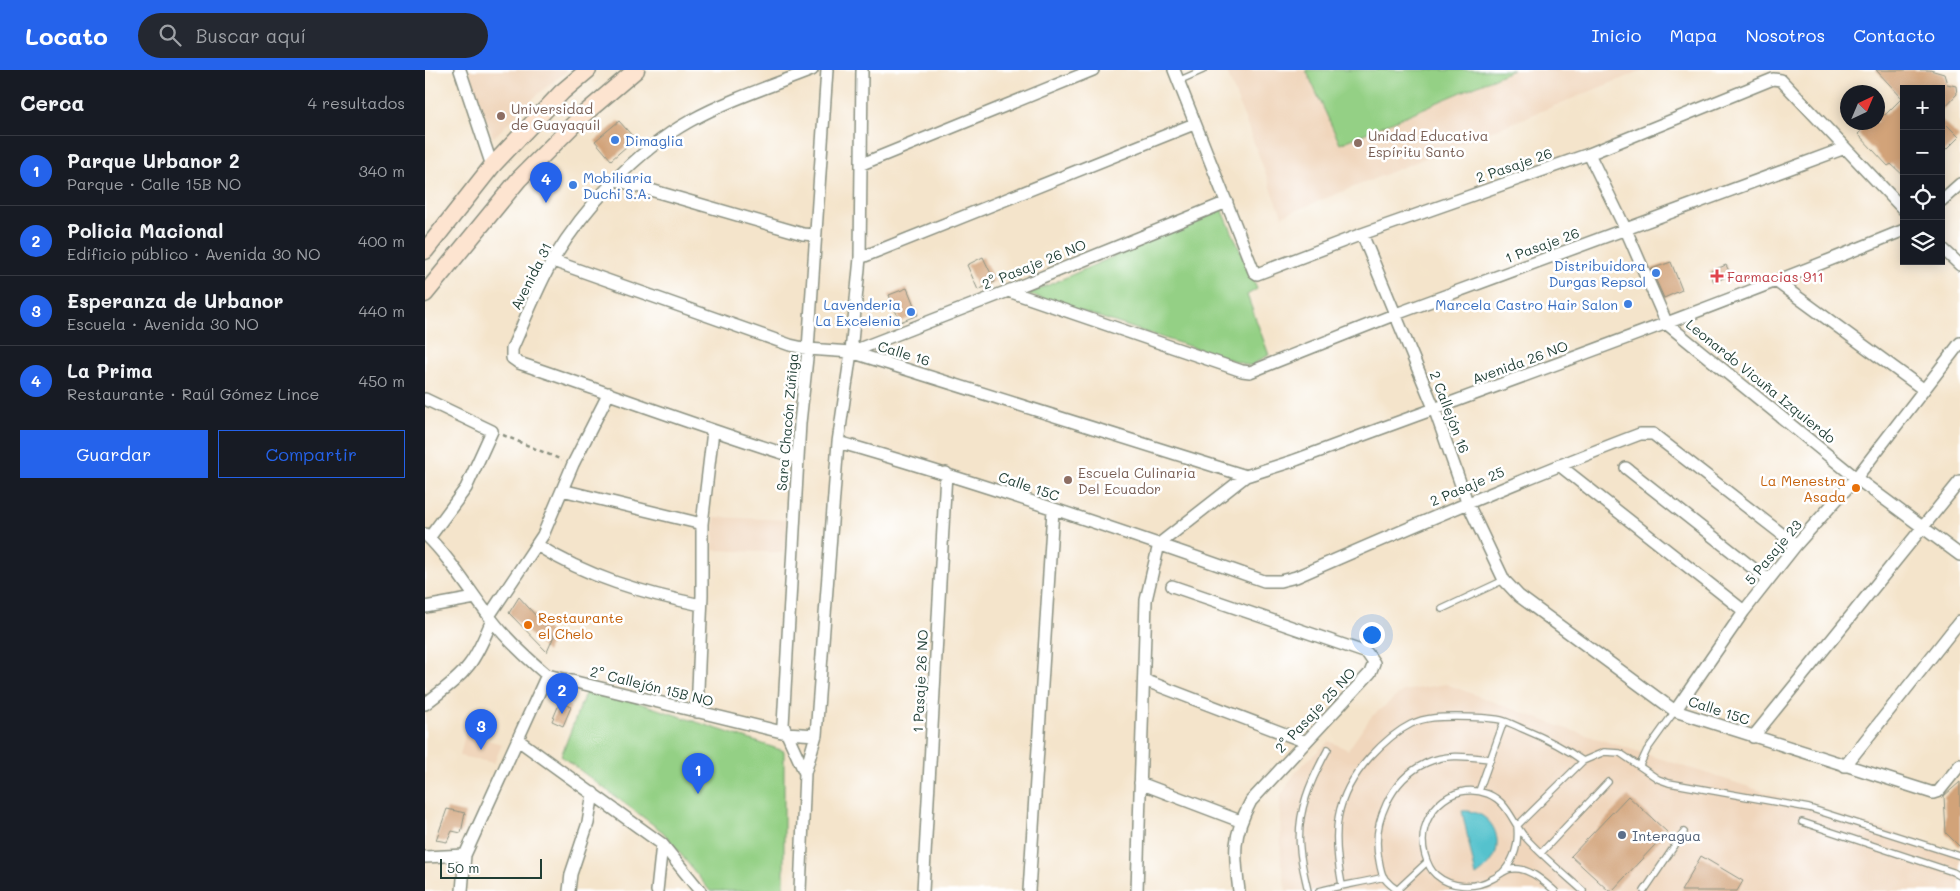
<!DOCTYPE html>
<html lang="es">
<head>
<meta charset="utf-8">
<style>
  body { margin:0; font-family:Mali,sans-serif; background:#242831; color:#f1f3f6 }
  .controls { position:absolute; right:15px; top:15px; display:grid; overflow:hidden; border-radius:0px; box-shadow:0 2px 12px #0003 }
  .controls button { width:45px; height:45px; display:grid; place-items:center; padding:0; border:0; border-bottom:1px solid #363941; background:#171b24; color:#f1f3f6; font:25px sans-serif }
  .compass { position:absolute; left:1415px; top:15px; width:45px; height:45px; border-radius:50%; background:#171b24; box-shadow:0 2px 12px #0003; rotate:44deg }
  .scale { position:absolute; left:15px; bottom:12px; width:102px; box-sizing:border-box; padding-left:5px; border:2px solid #1f3d34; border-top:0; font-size:14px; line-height:18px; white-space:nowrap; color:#1f3d34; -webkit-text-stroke:4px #fff; paint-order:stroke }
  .you { position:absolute; left:946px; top:564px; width:18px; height:18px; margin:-12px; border:4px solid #fff; border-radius:50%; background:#1a73e8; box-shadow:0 0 0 8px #1a73e833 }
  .badge { display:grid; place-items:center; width:32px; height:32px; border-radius:50%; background:#2563eb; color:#fff; font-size:16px; font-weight:700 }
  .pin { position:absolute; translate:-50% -41px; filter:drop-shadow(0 1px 2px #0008) }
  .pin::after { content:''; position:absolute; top:26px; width:18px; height:15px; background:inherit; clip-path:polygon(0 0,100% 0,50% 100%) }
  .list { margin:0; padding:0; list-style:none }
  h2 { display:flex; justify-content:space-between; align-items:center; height:65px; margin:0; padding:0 20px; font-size:21px }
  h2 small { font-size:16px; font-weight:400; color:#9ea1a6 }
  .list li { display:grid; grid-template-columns:32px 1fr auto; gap:15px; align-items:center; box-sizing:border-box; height:70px; padding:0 20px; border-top:1px solid #363941 }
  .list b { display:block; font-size:19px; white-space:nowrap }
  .list p { margin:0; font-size:16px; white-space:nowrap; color:#9ea1a6 }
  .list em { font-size:16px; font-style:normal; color:#9ea1a6 }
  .actions { display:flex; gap:10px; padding:15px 20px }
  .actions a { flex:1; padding:11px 0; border:1px solid #2563eb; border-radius:0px; text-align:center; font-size:18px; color:#2563eb }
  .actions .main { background:#2563eb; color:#fff }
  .icon { flex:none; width:28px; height:28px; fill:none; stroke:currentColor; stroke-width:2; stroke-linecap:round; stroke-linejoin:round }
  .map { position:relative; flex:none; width:1535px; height:821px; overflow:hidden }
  header { display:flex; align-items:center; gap:30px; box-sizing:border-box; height:70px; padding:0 25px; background:#2563eb; color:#fff }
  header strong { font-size:24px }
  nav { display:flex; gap:28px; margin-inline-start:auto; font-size:18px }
  .search { width:350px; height:45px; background:#242831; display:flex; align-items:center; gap:12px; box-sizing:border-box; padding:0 18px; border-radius:28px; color:#9ea1a6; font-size:19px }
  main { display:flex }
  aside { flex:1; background:#171b24 }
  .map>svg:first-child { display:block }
  .built { fill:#f0d6bc }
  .green { fill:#94d085; stroke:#5a865c }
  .water { fill:#55c2cd; stroke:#3a8080 }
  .building { fill:#d2a379 }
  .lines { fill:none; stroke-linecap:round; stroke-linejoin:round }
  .service-casing { stroke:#8a9080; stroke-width:8 }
  .minor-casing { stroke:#8a9080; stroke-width:14 }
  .secondary-casing { stroke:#8a9080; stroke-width:19 }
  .path { stroke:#8a9080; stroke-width:2.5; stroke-dasharray:4 4; stroke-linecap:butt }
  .service { stroke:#fff; stroke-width:5.5 }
  .minor { stroke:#fff; stroke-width:11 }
  .secondary { stroke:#fde4d0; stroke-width:16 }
  .education-dot { fill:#8d6e63; stroke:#fff; stroke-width:2 }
  .shop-dot { fill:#3f7fe0; stroke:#fff; stroke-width:2 }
  .health-dot { fill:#e0444e; stroke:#fff; stroke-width:2 }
  .food-dot { fill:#e8710a; stroke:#fff; stroke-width:2 }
  .service-dot { fill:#5c6f8a; stroke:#fff; stroke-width:2 }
  .labels { text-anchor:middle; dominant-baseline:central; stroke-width:5; stroke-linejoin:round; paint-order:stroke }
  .education-label { font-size:14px; fill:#785e54; stroke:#fff; text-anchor:start }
  .shop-label { font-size:14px; fill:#366cbe; stroke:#fff; text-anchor:end }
  .street-label { font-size:14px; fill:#1f3d34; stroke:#fff }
  .health-label { font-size:14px; fill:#be3a42; stroke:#fff; text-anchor:start }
  .food-label { font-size:14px; fill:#c56008; stroke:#fff; text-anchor:end }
  .service-label { font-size:14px; fill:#4e5e75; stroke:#fff; text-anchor:start }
</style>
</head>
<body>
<header>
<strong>Locato</strong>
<div class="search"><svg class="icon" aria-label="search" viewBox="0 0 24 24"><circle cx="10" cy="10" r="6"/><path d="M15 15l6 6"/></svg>Buscar aquí</div>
<nav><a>Inicio</a><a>Mapa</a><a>Nosotros</a><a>Contacto</a></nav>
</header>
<main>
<aside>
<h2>Cerca<small>4 resultados</small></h2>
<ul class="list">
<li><span class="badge">1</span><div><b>Parque Urbanor 2</b><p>Parque · Calle 15B NO</p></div><em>340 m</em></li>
<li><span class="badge">2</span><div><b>Policia Macional</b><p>Edificio público · Avenida 30 NO</p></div><em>400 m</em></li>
<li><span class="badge">3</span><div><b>Esperanza de Urbanor</b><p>Escuela · Avenida 30 NO</p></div><em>440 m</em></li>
<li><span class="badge">4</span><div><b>La Prima</b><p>Restaurante · Raúl Gómez Lince</p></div><em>450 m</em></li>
</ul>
<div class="actions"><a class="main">Guardar</a><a>Compartir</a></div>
</aside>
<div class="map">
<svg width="1535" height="821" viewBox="0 0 1535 821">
  <rect width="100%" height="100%" fill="#fff"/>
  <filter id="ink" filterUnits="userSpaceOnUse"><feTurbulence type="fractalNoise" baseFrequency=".02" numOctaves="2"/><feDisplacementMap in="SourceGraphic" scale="10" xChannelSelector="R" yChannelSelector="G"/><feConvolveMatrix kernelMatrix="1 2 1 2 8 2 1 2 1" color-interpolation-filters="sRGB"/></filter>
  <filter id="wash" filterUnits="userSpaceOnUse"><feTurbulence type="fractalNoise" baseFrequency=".0096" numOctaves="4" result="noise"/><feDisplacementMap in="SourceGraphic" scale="20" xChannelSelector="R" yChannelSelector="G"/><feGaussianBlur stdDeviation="1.12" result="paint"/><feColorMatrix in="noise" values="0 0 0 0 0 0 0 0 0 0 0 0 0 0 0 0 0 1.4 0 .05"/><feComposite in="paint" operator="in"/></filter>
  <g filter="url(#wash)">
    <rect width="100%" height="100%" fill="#f4e4cb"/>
    <path class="built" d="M44,0H143L113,24L68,68Z
      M801,0H1218L857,146Z
      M290,447L363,450L360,483L288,480Z
      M1021,614L1139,658L1535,784V821H861L856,792L855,727L872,700L904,671L923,680L946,647L978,621Z
      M40,664L77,674L69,693L35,686Z"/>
    <path class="green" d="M881,0H1088L915,74Z
      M797,139L832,219L822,225L844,285L825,296L603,224Z
      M163,616L359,681V821H285L238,762L136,686Z"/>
    <path class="water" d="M1037,741C1059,739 1077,759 1071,782C1068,792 1060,800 1051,806Z"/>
    <g id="blocks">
      <path class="building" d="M1451,0H1505L1519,4L1522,14L1531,16L1532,24L1516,41V19H1479V106L1466,94L1463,96L1433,64L1445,52H1452V37L1460,45L1477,28Z
        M1516,49L1534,67L1516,85Z
        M194,51L210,69L186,90L170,71Z
        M558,187L570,212L553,220L542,195Z
        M1246,192L1257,220L1239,228L1226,199Z
        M1301,195L1306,205L1289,212L1284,202Z
        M482,218L493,245L475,252L464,225Z
        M94,527L129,566L122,582L84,543Z
        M135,632L146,637L138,656L127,651Z
        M1535,712V777L1521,763L1519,726Z
        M1203,726L1242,762L1187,821H1184L1146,786Z
        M22,739L40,743L36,763L27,761L22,772L11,770Z
        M1276,786L1318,811L1312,821H1256Z"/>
    </g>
  </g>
  <g filter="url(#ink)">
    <use href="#blocks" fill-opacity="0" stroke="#8a9080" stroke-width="1"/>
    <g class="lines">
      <g class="service-casing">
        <path id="service" d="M753,11L778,0
          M1017,539L1079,510
          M1215,695L1222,680L1250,641
          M1054,721L1079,651
          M1377,752L1528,802L1535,806
          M1116,783L1183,712
          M1077,803C1090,790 1094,775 1092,756L1158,691L1179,682L1195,683L1233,709L1244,713L1384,738L1535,786
          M917,815C907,763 908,728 945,687C957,674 970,662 986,654C1001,647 1015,647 1031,647C1046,647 1061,647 1076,650C1084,652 1091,656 1098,659C1120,668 1139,677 1158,691
          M972,820L1002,792
          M883,821C880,807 876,793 875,779C871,742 886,710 903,679
          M894,821C916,815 937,813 959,807
          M974,821C969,818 963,813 959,808C956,803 955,796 954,790C946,753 966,709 1001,693C1023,683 1044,687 1066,689
          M1130,821C1118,811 1104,797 1087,799C1080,799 1074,806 1067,809C1050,819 1026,818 1011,805C1005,800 1002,792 1000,785C989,747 1025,709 1063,724C1083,732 1087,752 1100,767C1117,786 1138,803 1158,821
          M1219,821L1259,762"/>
      </g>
      <g class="minor-casing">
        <path id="minor" d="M35,0L67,96
          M749,0L829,202L832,204L937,164L1164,84L1348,9L1356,10L1479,140
          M1164,84L1201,160L1242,254L1431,408L1535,485
          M437,94L668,0
          M191,110L378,164L390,165
          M1516,131L1535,114
          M937,164L1009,338L1042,432L1079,510L1094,526L1250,641L1508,723L1514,721L1535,695
          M1516,177L1535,195
          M435,188L769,54
          M128,191L365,275L383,279L426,282L821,406
          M1352,212L1498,319
          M583,221L817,301L825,302L971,244L1420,78
          M426,282L583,221L802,132
          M0,329L67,361L41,418L4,468
          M413,372C556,413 698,461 839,511H855L871,507C985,457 1099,408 1215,364H1228L1371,475
          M373,388C279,359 187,324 94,293L87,288V279C100,250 112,218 128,190C159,138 211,81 265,51C303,30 346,16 387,0
          M1134,395L1319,541
          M1201,398L1343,510
          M137,420L277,454
          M0,464C26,489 45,522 67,550C83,571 102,588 122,605L361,663L391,665
          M112,475C162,507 218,523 276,535
          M747,516L942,583L949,593L945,603L826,731C807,766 809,783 814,821
          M0,537L50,528
          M64,546L118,465L148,394L184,323
          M719,610L881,672
          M0,634C15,622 32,611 44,595C54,582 60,566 67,550
          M1250,641L1319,541L1371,475L1431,408L1535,273
          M272,642L277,525V454L288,361
          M1328,667L1535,411
          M93,670L237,774L275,821
          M1420,696L1535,551
          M380,703L358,655L375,353L383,279L402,0
          M715,713L815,751
          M0,787L40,785
          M37,821L40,785L122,605
          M144,821L146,804L163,753L168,723
          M232,821L237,774
          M375,821L380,703L391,665L413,372L426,282L435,188L437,0
          M498,821L521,403
          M604,821L628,440
          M712,821L721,530L734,474L821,406L868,391C1072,315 1277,243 1479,160"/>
      </g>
      <g class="secondary-casing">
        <path id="secondary" d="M0,181L67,96L137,22L163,0
          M0,224L94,109L158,45L211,0"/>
      </g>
      <path class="path" d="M78,365L137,390"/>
      <use href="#service" class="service"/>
      <use href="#minor" class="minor"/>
      <use href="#secondary" class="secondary"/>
    </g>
  </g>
  <g class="education-dot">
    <circle cx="76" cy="46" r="5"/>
    <circle cx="933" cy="73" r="5"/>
    <circle cx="643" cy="410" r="5"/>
  </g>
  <g class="shop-dot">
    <circle cx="190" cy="70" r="5"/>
    <circle cx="148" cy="115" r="5"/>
    <circle cx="1231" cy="203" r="5"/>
    <circle cx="1203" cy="234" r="5"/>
    <circle cx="486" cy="242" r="5"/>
  </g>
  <path class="health-dot" d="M1289.5 198.5h5v5h5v5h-5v5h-5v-5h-5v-5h5z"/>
  <g class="food-dot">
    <circle cx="1431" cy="418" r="5"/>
    <circle cx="103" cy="555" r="5"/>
  </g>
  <circle class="service-dot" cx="1197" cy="765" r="5"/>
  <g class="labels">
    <g class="education-label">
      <text x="86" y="38">Universidad<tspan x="86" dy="16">de Guayaquil</tspan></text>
      <text x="943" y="65">Unidad Educativa<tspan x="943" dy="16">Espíritu Santo</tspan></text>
      <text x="653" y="402">Escuela Culinaria<tspan x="653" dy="16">Del Ecuador</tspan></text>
    </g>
    <g class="shop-label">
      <text x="200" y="70" text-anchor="start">Dimaglia</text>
      <text x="158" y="107" text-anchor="start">Mobiliaria<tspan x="158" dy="16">Duchi S.A.</tspan></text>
      <text x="1221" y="195">Distribuidora<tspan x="1221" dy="16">Durgas Repsol</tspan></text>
      <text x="476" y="234">Lavenderia<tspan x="476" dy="16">La Excelenia</tspan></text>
      <text x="1193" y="234">Marcela Castro Hair Salon</text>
    </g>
    <g class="street-label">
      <text transform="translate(1089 95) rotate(-19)">2 Pasaje 26</text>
      <text transform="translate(1117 175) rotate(-20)">1 Pasaje 26</text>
      <text transform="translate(609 194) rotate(-22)">2° Pasaje 26 NO</text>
      <text transform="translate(106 206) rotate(-63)">Avenida 31</text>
      <text transform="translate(479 283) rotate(17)">Calle 16</text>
      <text transform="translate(1095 292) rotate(-20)">Avenida 26 NO</text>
      <text transform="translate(1336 311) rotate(39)">Leonardo Vicuña Izquierdo</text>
      <text transform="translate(1025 342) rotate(69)">2 Callejón 16</text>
      <text transform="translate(362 352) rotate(-85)">Sara Chacón Zúñiga</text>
      <text transform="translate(604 416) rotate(19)">Calle 15C</text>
      <text transform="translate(1042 416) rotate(-23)">2 Pasaje 25</text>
      <text transform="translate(1348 482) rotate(-50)">5 Pasaje 23</text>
      <text transform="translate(495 611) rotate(-87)">1 Pasaje 26 NO</text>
      <text transform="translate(227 616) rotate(14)">2° Callejón 15B NO</text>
      <text transform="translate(890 640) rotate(-47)">2° Pasaje 25 NO</text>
      <text transform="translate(1294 640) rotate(18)">Calle 15C</text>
    </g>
    <g class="health-label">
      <text x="1302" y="206">Farmacias 911</text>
    </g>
    <g class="food-label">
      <text x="1421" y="410">La Menestra<tspan x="1421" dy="16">Asada</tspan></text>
      <text x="113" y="547" text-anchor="start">Restaurante<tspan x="113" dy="16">el Chelo</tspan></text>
    </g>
    <g class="service-label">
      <text x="1207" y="765">Interagua</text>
    </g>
  </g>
</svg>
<div class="controls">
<button>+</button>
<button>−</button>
<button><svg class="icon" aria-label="locate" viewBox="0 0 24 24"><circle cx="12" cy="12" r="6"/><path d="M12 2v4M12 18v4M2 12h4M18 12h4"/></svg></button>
<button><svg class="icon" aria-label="layers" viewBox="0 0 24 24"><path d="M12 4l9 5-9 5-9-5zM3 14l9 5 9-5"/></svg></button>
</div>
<svg class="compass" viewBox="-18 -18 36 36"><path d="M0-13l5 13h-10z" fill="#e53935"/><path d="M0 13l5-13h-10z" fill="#9ea1a6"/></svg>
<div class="scale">50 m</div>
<div class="you"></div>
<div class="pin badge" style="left:273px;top:724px">1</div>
<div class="pin badge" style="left:137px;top:644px">2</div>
<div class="pin badge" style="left:56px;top:680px">3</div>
<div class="pin badge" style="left:121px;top:133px">4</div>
</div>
</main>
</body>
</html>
